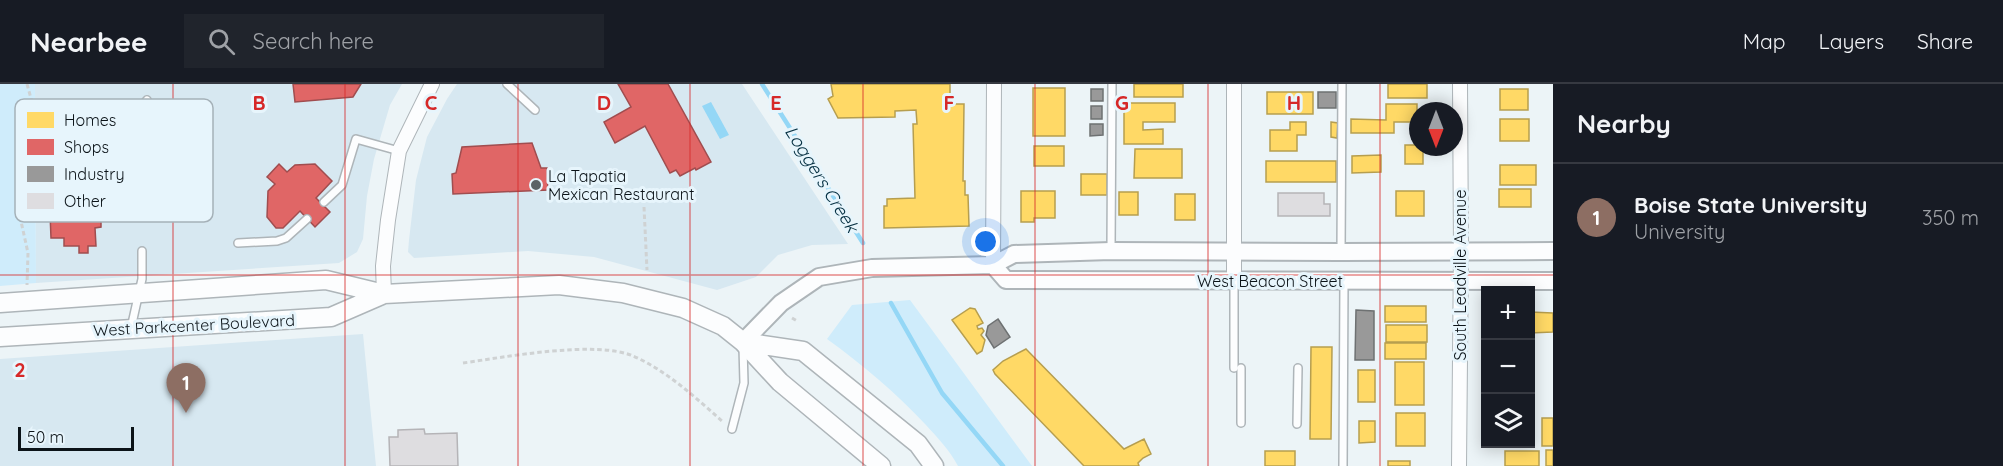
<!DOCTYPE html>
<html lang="en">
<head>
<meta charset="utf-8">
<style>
  body { margin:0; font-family:Quicksand,sans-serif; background:#20242c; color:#f1f3f6 }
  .controls { position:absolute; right:18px; bottom:18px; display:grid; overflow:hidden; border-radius:0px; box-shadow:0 3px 15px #0003 }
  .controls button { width:54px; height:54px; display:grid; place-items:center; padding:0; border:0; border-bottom:2px solid #363941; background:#171b24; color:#f1f3f6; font:30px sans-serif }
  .compass { position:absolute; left:1409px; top:18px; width:54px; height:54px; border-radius:50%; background:#171b24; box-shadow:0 3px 15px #0003; rotate:180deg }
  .scale { position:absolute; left:18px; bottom:15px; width:116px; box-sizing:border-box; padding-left:6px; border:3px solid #0b1318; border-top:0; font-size:16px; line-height:21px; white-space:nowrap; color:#0b1318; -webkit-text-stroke:4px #e7f5fc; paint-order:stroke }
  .you { position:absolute; left:986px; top:158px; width:21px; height:21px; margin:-15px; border:4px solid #fff; border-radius:50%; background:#1a73e8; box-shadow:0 0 0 9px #1a73e833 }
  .badge { display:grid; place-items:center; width:39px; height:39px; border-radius:50%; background:#8c9099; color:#fff; font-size:20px; font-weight:700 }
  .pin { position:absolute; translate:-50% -50px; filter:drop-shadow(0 2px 3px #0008) }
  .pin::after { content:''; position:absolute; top:32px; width:21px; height:18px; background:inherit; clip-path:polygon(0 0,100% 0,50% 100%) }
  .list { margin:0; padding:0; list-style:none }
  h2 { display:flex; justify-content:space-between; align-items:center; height:78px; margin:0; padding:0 24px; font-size:26px }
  h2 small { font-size:20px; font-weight:400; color:#9ea1a6 }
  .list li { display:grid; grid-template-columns:39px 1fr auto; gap:18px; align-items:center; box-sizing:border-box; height:108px; padding:0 24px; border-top:2px solid #363941 }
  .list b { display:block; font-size:22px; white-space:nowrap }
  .list p { margin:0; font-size:20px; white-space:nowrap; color:#9ea1a6 }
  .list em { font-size:20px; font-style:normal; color:#9ea1a6 }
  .icon { flex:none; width:33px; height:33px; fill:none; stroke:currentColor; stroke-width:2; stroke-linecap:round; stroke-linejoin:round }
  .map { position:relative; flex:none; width:1553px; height:382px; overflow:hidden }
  header { display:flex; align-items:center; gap:36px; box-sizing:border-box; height:84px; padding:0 30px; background:#171b24; border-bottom:2px solid #363941 }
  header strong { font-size:28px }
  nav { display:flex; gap:33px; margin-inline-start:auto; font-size:21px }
  .search { width:420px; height:54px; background:#20242c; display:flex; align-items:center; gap:15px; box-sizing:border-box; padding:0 21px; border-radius:0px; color:#9ea1a6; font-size:22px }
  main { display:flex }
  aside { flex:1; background:#171b24 }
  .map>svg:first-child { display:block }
  .built { fill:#d7e8f1 }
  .green { fill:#cfecfb }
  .water { fill:#94d7f6 }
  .homes { fill:#ffd966; stroke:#b69e4f; stroke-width:1.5 }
  .shops { fill:#e06666; stroke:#a04d4f; stroke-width:1.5 }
  .industry { fill:#999; stroke:#6e7172; stroke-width:1.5 }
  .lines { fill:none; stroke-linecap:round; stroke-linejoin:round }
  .stream { stroke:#94d7f6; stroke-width:4.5 }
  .building { fill:#dedde0; stroke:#b5b4b7; stroke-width:1.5 }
  .service-casing { stroke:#aeb5b9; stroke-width:10 }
  .minor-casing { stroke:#aeb5b9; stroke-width:16 }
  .tertiary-casing { stroke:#aeb5b9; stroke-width:20 }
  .secondary-casing { stroke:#aeb5b9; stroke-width:21 }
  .path { stroke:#cfd2d3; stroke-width:3; stroke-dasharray:4.5 3; stroke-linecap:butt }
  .service { stroke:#fcfdfe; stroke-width:7 }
  .minor { stroke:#fcfdfe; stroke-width:14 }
  .tertiary { stroke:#fcfdfe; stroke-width:16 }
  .secondary { stroke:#fcfdfe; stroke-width:18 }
  .grid { fill:none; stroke:#d62828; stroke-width:1.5; stroke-opacity:0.55 }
  .poi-dot { fill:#5a6266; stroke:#e7f5fc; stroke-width:2 }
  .labels { text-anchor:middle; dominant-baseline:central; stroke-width:6; stroke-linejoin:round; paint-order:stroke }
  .poi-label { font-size:16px; fill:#0b1318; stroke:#e7f5fc; text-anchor:start }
  .street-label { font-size:16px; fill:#0b1318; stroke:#e7f5fc }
  .water-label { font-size:18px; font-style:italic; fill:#042f41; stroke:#e7f5fc }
  .key { fill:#e7f5fc; stroke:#a5b1b8; stroke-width:1.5 }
  .key-label { font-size:16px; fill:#0b1318 }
  .grid-label { font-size:20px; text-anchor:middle; font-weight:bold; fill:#d62828; stroke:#e7f5fc; stroke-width:6; stroke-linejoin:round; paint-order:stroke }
</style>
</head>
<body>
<header>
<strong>Nearbee</strong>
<div class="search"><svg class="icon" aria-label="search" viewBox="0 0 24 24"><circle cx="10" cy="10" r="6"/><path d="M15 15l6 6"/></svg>Search here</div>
<nav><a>Map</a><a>Layers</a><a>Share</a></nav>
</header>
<main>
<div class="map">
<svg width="1553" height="382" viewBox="0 0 1553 382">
  <rect width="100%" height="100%" fill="#ecf4f7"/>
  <path class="built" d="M35,0H402L390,21L374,75L367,112L363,155L357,168L339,179L36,199Z
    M457,0H742L848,160L812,161L778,171L756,193L717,206L594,173L528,167L414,174L408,168L409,156L416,96L427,53L447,15Z
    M363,250L376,382H0V275Z"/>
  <path class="green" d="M0,0H35L36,199L0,202Z
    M910,216L1032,382H958C950,367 938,354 926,341C896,309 863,281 827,255L852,221Z"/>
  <path class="water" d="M711,18L729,51L720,55L702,22Z"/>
  <path class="homes" d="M831,0H950V20H964L963,97H965V111H968L969,142L884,144V122H887V115L915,114L913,40H917L916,26L895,27V33L838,34L828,15L833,12Z
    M1134,0H1183V13H1134Z
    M1388,0H1427V14H1388Z
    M1033,4H1065V52H1033Z
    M1500,5H1528V26H1500Z
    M1267,8H1313V30H1267Z
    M1124,19H1175V38H1143V46L1163,45V60H1124Z
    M1386,20H1417V38H1394V49H1351V35L1386,36Z
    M1500,35H1529V57H1500Z
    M1290,38H1306V51H1297V67H1270V46H1290Z
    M1331,38L1338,39L1337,54L1331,53Z
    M1405,61H1418V63H1423V80H1405Z
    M1034,62H1064V82H1034Z
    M1135,65H1182V94H1134Z
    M1381,71V88L1352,89V72Z
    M1266,77H1336V98H1266Z
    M1500,81H1536V101H1500Z
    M1081,90H1107V111H1081Z
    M1499,105H1531V123H1499Z
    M1021,107H1055V134H1034V138H1021Z
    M1396,107H1424V132H1396Z
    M1119,108H1138V131H1119Z
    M1175,110H1195V136H1175Z
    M1385,222H1426V238H1385Z
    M970,224L975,225L983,239L977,242L978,245L982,244L984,247L981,251L985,256L982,267L977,270L952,236Z
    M1530,228L1553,229V248L1530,249Z
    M1386,241H1427V258H1386Z
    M1385,259H1426V275H1385Z
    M1311,263H1332L1331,355H1310Z
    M1026,265L1124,365L1144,355L1151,370L1143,374L1138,379L1139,382H1084L995,290L993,286L1003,277Z
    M1395,278H1424V321H1395Z
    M1358,286H1375V318H1358Z
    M1396,329H1425V362H1396Z
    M1542,334H1553V362H1542Z
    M1359,337H1375V358L1359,359Z
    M1546,366H1553V382H1546Z
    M1265,367H1295V382H1265Z
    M1505,367H1539V382H1505Z
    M1388,377H1410V382H1388Z"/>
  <path class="shops" d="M293,0H361L353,13L295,18Z
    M618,0H668L711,78L696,86L695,84L680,92L676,86L670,89L645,42L615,59L604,38L631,23Z
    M532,59L541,84H547L548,106L453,110L452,90L456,89L462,63Z
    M279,80L287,88L295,81L315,80L332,97L316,114L330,128L315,143L300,127L283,144H276L267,133L268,107L275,100L267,93Z
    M94,88L95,116H100V125H107V133L101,134V143L95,144L96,162H88V169H79V162H64V154H51L49,103L63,102L62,89Z"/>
  <path class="industry" d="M1091,5H1103V17H1091Z
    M1318,8H1336V24H1318Z
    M1091,22H1102V35H1091Z
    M1090,40H1103V51L1090,52Z
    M1356,226L1374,227V276H1355Z
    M998,235L1010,253L994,264L986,251L988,242Z"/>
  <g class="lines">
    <path class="stream" d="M762,0L863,159
      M891,219L942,309L1003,382"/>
  </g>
  <path class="building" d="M1278,109H1324V120H1330V132H1278Z
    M424,345L425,350L457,349L458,382H390L389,353H398V346Z"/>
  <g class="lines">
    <g class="service-casing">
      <path id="service" d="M507,0L535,26
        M127,76V40L147,16
        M324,118L342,101L356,55L399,67
        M238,159L277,157L286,154L307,135
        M1111,165L1112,0
        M1341,168L1342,0
        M131,244L142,195V167
        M1234,284V198
        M1241,284V339
        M1297,340L1298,284
        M732,345L744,299L743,263
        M1343,382L1344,196"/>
    </g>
    <g class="minor-casing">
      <path id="minor" d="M1234,0V198
        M993,181L994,0
        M384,210L383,182L388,136L399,67L432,0
        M1459,382L1461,166L1460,0"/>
    </g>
    <g class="tertiary-casing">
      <path id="tertiary" d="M993,181L1006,196L1553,197
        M743,258L781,219L819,193L872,184L993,181L1014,170L1111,167L1341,168L1553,167"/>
    </g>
    <g class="secondary-casing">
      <path id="secondary" d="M0,219L326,196L384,210L559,201L623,209L683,224L723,242L743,258L780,298L881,382
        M0,253L331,233L384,210
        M743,258L803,267L918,360L934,382"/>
    </g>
    <path class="path" d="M27,0L32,18V31L29,57L22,75L23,104L19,128L28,169L27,201
      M644,123L647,186
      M792,234L797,237
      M463,279C505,273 597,256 633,272C666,286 696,314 723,338"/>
    <use href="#service" class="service"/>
    <use href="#minor" class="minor"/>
    <use href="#tertiary" class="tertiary"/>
    <use href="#secondary" class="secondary"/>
  </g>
  <path class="grid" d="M173,0V382M345,0V382M518,0V382M690,0V382M863,0V382M1035,0V382M1208,0V382M1380,0V382M0,191H1553"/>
  <circle class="poi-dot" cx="536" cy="101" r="6"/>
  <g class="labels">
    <g class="poi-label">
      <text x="548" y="92">La Tapatia<tspan x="548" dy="18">Mexican Restaurant</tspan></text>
    </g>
    <g class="street-label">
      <text transform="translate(1460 191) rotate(-90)">South Leadville Avenue</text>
      <text x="1270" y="197">West Beacon Street</text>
      <text transform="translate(194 241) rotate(-3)">West Parkcenter Boulevard</text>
    </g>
    <g class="water-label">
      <text transform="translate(822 95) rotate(58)">Loggers Creek</text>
    </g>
  </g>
  <rect x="15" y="15" width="198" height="123" rx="9" class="key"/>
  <rect x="27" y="28" width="27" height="16" fill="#ffd966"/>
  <rect x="27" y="55" width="27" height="16" fill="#e06666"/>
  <rect x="27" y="82" width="27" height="16" fill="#999"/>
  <rect x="27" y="109" width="27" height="16" fill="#dedde0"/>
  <g class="key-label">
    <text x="64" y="42">Homes</text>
    <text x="64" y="69">Shops</text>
    <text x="64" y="96">Industry</text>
    <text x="64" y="123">Other</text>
  </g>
  <g class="grid-label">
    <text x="259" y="26">B</text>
    <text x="431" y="26">C</text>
    <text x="604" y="26">D</text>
    <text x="776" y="26">E</text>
    <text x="949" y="26">F</text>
    <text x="1122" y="26">G</text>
    <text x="1294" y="26">H</text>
    <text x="20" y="293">2</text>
  </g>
</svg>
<div class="controls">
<button>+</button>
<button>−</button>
<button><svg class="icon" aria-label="layers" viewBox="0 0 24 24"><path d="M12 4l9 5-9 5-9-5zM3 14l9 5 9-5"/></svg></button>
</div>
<svg class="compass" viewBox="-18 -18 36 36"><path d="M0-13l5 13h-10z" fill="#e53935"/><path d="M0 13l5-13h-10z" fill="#9ea1a6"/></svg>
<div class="scale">50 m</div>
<div class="you"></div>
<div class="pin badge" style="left:186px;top:329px;background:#8d6e63">1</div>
</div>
<aside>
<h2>Nearby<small></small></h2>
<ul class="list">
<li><span class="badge" style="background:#8d6e63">1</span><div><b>Boise State University</b><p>University</p></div><em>350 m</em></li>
</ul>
</aside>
</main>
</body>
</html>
